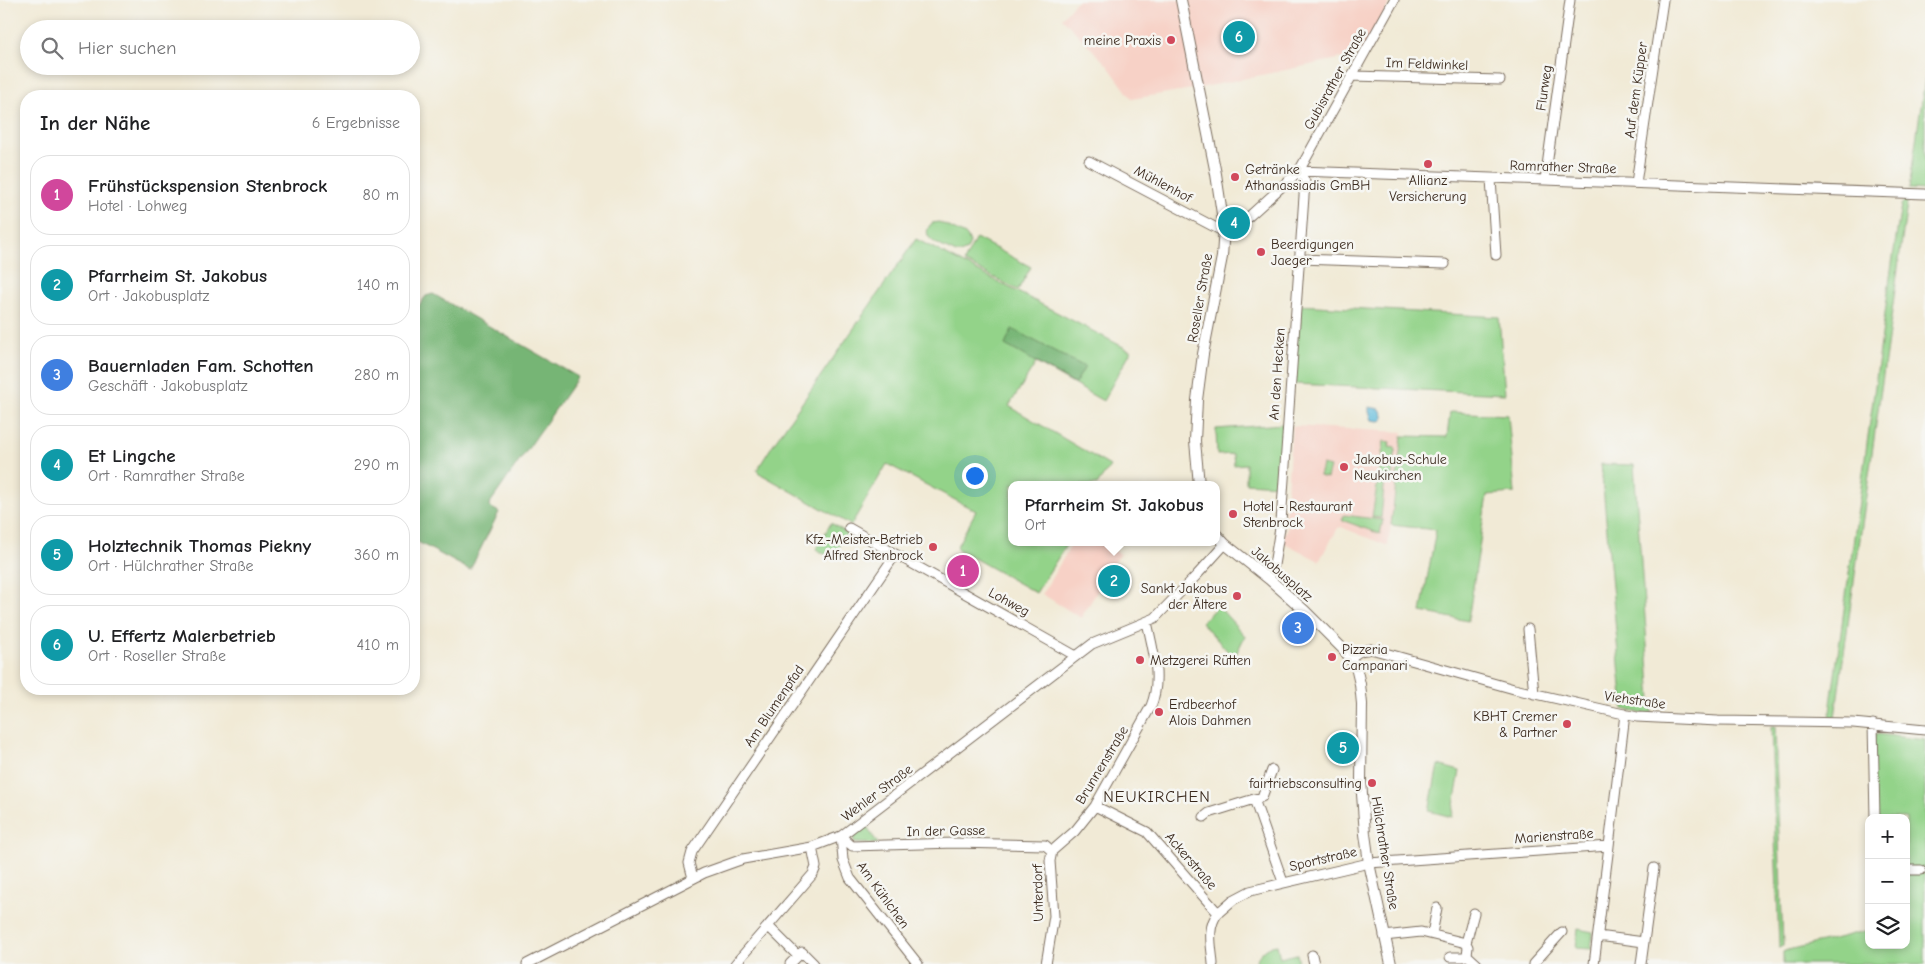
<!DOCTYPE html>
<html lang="de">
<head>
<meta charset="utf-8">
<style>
  body { margin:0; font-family:"Comic Neue",sans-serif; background:#f2f2f2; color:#202124 }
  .controls { position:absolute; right:15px; bottom:15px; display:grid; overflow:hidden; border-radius:10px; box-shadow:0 2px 8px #0003 }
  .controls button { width:45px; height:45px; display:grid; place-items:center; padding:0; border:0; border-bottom:1px solid #e0e0e0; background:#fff; color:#202124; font:25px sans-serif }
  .you { position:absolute; left:974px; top:475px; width:18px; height:18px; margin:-12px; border:4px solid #fff; border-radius:50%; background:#1a73e8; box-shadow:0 0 0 8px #1a73e833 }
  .badge { display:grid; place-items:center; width:32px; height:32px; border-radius:50%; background:#2563eb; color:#fff; font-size:16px; font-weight:700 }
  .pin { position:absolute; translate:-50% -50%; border:2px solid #fff; box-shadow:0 1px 5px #0006 }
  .popup { position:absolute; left:1008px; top:481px; width:212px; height:65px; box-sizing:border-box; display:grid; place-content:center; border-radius:10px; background:#fff; filter:drop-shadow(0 1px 4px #0005); font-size:16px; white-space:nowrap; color:#757577 }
  .popup b { font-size:19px; color:#202124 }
  .popup::after { content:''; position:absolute; left:50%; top:100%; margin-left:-10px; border:10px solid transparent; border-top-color:#fff }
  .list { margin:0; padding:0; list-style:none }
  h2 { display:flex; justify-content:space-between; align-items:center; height:65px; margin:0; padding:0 20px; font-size:21px }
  h2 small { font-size:16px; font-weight:400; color:#757577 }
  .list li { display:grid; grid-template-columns:32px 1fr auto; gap:15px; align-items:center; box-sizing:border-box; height:80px; margin:0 10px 10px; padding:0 10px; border:1px solid #e0e0e0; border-radius:20px }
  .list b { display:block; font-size:19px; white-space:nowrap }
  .list p { margin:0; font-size:16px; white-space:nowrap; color:#757577 }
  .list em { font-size:16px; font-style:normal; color:#757577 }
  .icon { flex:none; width:28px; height:28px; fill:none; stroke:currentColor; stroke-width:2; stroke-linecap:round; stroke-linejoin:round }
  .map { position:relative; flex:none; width:1925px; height:964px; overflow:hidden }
  .search { position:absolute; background:#fff; box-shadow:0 2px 8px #0003; left:20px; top:20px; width:400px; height:55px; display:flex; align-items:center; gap:12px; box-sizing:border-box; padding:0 18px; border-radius:28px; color:#757577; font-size:19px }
  .panel { position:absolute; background:#fff; box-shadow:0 2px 8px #0003; left:20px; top:90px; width:400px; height:605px; border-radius:20px }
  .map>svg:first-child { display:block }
  .built { fill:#f7d1c6 }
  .green { fill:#93d389; stroke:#677e54 }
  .forest { fill:#76b575; stroke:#58704a }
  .water { fill:#5ebbdc; stroke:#4c727d }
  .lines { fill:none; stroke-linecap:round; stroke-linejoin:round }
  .minor-casing { stroke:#7b6d5e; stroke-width:11 }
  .tertiary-casing { stroke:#7b6d5e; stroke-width:12 }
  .minor { stroke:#fff; stroke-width:9 }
  .tertiary { stroke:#fff; stroke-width:10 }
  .poi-dot { fill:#d1495b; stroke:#f6f6f2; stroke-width:2 }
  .labels { text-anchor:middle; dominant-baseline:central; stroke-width:5; stroke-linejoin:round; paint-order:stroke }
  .poi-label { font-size:14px; fill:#3b2a1e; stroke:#f6f6f2; text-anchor:start }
  .street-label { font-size:14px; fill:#3b2a1e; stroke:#f6f6f2 }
  .quarter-label { font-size:16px; letter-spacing:1px; fill:#3b2a1e; stroke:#f6f6f2 }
</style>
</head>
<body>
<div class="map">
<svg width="1925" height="964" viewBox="0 0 1925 964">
  <rect width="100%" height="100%" fill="#f6f6f2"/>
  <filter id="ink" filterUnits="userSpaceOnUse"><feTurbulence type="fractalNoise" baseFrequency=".02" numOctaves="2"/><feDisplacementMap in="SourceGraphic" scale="10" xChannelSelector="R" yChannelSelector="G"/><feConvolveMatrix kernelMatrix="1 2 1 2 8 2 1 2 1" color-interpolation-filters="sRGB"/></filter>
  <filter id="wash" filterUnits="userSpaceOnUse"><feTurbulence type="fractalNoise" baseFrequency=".0096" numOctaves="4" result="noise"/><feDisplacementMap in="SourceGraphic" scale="20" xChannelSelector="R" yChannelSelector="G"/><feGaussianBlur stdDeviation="1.12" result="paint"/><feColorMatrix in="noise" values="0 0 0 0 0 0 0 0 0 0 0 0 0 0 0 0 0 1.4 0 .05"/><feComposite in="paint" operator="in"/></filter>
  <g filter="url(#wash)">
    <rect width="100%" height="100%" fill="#f1ead6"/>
    <path class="built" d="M1077,0H1391L1362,54L1204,87L1132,99L1108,66L1062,18Z
      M1292,426L1403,432L1388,546L1341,527L1338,528L1319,561L1281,541L1291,520L1285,516Z
      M1073,542H1101L1120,554L1081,618L1042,594Z"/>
    <path class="green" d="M1925,78V190L1909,189Z
      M1908,197L1835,717L1829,718L1891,270L1901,205Z
      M939,222L967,236L970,243L967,250L960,253H956C945,247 916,239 932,223Z
      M976,238L1031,267L1018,290L964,262Z
      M916,239L1131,351L1103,401L1036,363L1009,406L1110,466L1097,485H1012V542H1068L1036,593L956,548L976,511L887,464L851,525L759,473L757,470L774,443Z
      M1300,305L1499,317L1505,394L1294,384Z
      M1450,412L1508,415L1515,493L1487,495L1468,621L1421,612L1436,530L1391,525L1402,436L1447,437Z
      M1283,424L1279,485L1246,483V464L1234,465L1233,454L1217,455L1216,429Z
      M1384,441L1390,442L1389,447L1396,448L1392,478L1385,477L1381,518L1372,517Z
      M1601,464L1634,465L1652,714H1643L1623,709Z
      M1322,465L1330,467L1327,478L1319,476Z
      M1344,515L1383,520L1380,534L1342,520Z
      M831,523L847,533L832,558L816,549Z
      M1218,606L1245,636L1234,658L1201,622Z
      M1771,727H1775L1783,946L1779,947Z
      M1870,733L1925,740V964H1783V952L1785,951L1869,930V945H1906V818H1873Z
      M1438,765L1460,771L1452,817L1429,811Z
      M866,825L878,844L855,843C850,834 859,829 866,825Z
      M1578,929L1593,932L1591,949L1576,948Z
      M1277,945L1280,958L1297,954L1299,964H1255C1258,954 1266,946 1277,945Z"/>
    <path class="forest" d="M433,294L578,377L488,506L499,512L470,570L414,540V312L426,296Z
      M1012,329L1085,367L1075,384L1005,345Z"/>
    <path class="water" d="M1369,407L1380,409L1383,415V420L1379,421L1372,420L1369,412Z"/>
  </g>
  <g filter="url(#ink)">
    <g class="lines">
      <g class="minor-casing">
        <path id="minor" d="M1353,76L1500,80
          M1089,161L1224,232L1234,230L1299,171L1394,0
          M1299,171L1925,194
          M1491,179L1496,255
          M1545,180L1570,0
          M1636,183L1663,0
          M1300,259L1445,264
          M849,528L1076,656
          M1269,579L1274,565L1281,522L1305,182L1299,171
          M1528,629L1534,694
          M1350,658L1360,651L1371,649L1514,689L1637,717L1718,721L1853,723L1925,730
          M1873,724L1875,818
          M1272,770L1262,797L1254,799L1283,882
          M1095,806L1147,832L1218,913C1206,928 1212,947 1213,964
          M1204,817L1209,813L1254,799
          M841,836L852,846L955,843L1045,845L1052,851
          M841,836L843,860L850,878L918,964
          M1052,851L1075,831L1095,806L1151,706C1162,679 1153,650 1147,622
          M1906,870H1921
          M693,878L689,863L692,852L895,555
          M1218,913L1233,900L1250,891L1369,863L1609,846L1625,714
          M768,926L798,956
          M1432,934L1437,908
          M1384,936L1421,932L1466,943
          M1598,936L1644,942L1654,868
          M1312,955L1314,964
          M1467,955L1477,964
          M1450,957H1463L1467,955L1468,947L1466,943L1474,913
          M527,964L704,873L743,859L812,847L841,836L1092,644L1155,618L1196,576L1225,544
          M735,964L813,874L816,867L812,847
          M790,964L802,952L814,964
          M1046,964L1054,916L1050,861L1052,851
          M1533,964L1562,932
          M1594,964L1609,846
          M1641,964L1644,942"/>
      </g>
      <g class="tertiary-casing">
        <path id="tertiary" d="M1181,0L1216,174L1224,227L1222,257L1203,354L1197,400L1195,441L1199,485
          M1216,534L1225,544L1269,579L1305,611L1345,651L1356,667L1360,684L1362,704L1361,781L1365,834L1369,863L1391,964"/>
      </g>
      <use href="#minor" class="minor"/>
      <use href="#tertiary" class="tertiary"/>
    </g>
  </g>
  <g class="poi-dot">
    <circle cx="1171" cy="40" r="5"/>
    <circle cx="1428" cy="164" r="5"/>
    <circle cx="1235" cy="177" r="5"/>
    <circle cx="1261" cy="252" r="5"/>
    <circle cx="1344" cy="467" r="5"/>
    <circle cx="1233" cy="514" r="5"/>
    <circle cx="933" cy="547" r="5"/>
    <circle cx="1237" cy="596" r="5"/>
    <circle cx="1332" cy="657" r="5"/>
    <circle cx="1140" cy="660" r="5"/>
    <circle cx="1159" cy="712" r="5"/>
    <circle cx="1567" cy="724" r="5"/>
    <circle cx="1372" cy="783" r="5"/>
  </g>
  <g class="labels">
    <g class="poi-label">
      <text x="1161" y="40" text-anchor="end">meine Praxis</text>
      <text x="1245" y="169">Getränke<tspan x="1245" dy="16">Athanassiadis GmBH</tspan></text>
      <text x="1428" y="180" text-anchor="middle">Allianz<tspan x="1428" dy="16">Versicherung</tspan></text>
      <text x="1271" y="244">Beerdigungen<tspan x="1271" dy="16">Jaeger</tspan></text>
      <text x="1354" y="459">Jakobus-Schule<tspan x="1354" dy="16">Neukirchen</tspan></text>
      <text x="1243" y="506">Hotel - Restaurant<tspan x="1243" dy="16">Stenbrock</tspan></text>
      <text x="923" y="539" text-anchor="end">Kfz.-Meister-Betrieb<tspan x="923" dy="16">Alfred Stenbrock</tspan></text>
      <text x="1227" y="588" text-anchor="end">Sankt Jakobus<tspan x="1227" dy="16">der Ältere</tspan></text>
      <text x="1342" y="649">Pizzeria<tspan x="1342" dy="16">Campanari</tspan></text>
      <text x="1150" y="660">Metzgerei Rütten</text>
      <text x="1169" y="704">Erdbeerhof<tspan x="1169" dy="16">Alois Dahmen</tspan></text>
      <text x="1557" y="716" text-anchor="end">KBHT Cremer<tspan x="1557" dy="16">&amp; Partner</tspan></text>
      <text x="1362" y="783" text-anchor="end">fairtriebsconsulting</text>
    </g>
    <g class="street-label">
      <text transform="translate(1427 64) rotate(2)">Im Feldwinkel</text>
      <text transform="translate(1335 79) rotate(-61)">Gubisrather Straße</text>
      <text transform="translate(1544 88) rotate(-82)">Flurweg</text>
      <text transform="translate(1636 90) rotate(-82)">Auf dem Küpper</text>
      <text transform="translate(1563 167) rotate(2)">Ramrather Straße</text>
      <text transform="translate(1163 184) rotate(28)">Mühlenhof</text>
      <text transform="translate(1200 298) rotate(-80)">Roseller Straße</text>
      <text transform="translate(1277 374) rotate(-86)">An den Hecken</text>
      <text transform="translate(1282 574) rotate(41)">Jakobusplatz</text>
      <text transform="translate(1009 602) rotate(29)">Lohweg</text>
      <text transform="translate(1635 700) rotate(8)">Viehstraße</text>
      <text transform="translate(774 706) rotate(-56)">Am Blumenpfad</text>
      <text transform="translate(1102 765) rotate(-59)">Brunnenstraße</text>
      <text transform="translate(877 793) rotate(-37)">Wehler Straße</text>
      <text transform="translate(946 831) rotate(-1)">In der Gasse</text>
      <text transform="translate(1554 836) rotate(-4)">Marienstraße</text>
      <text transform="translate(1385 853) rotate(81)">Hülchrather Straße</text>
      <text transform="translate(1323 859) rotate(-13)">Sportstraße</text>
      <text transform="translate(1191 861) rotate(49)">Ackerstraße</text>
      <text transform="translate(1038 893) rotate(-91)">Unterdorf</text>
      <text transform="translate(883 895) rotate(54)">Am Kühlchen</text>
    </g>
    <g class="quarter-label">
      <text x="1157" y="797">NEUKIRCHEN</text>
    </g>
  </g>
</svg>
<div class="controls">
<button>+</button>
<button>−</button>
<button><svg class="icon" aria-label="layers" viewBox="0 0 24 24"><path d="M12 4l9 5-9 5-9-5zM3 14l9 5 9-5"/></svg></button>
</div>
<div class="you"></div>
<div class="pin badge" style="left:963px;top:571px;background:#d1479c">1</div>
<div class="pin badge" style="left:1114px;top:581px;background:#0f9aa8">2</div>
<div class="popup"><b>Pfarrheim St. Jakobus</b>Ort</div>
<div class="pin badge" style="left:1298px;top:628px;background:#3f7fe0">3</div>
<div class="pin badge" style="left:1234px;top:223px;background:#0f9aa8">4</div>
<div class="pin badge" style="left:1343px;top:748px;background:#0f9aa8">5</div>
<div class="pin badge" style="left:1239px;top:37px;background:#0f9aa8">6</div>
<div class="search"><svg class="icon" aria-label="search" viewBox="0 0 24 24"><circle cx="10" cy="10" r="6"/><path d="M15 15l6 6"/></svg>Hier suchen</div>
<section class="panel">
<h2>In der Nähe<small>6 Ergebnisse</small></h2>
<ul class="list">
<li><span class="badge" style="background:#d1479c">1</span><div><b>Frühstückspension Stenbrock</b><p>Hotel · Lohweg</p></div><em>80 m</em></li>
<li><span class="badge" style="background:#0f9aa8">2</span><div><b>Pfarrheim St. Jakobus</b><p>Ort · Jakobusplatz</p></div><em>140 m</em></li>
<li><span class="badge" style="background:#3f7fe0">3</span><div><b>Bauernladen Fam. Schotten</b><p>Geschäft · Jakobusplatz</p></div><em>280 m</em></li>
<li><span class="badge" style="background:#0f9aa8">4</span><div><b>Et Lingche</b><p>Ort · Ramrather Straße</p></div><em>290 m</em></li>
<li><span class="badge" style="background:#0f9aa8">5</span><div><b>Holztechnik Thomas Piekny</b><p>Ort · Hülchrather Straße</p></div><em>360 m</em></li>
<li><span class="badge" style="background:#0f9aa8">6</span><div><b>U. Effertz Malerbetrieb</b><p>Ort · Roseller Straße</p></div><em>410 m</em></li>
</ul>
</section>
</div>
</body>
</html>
